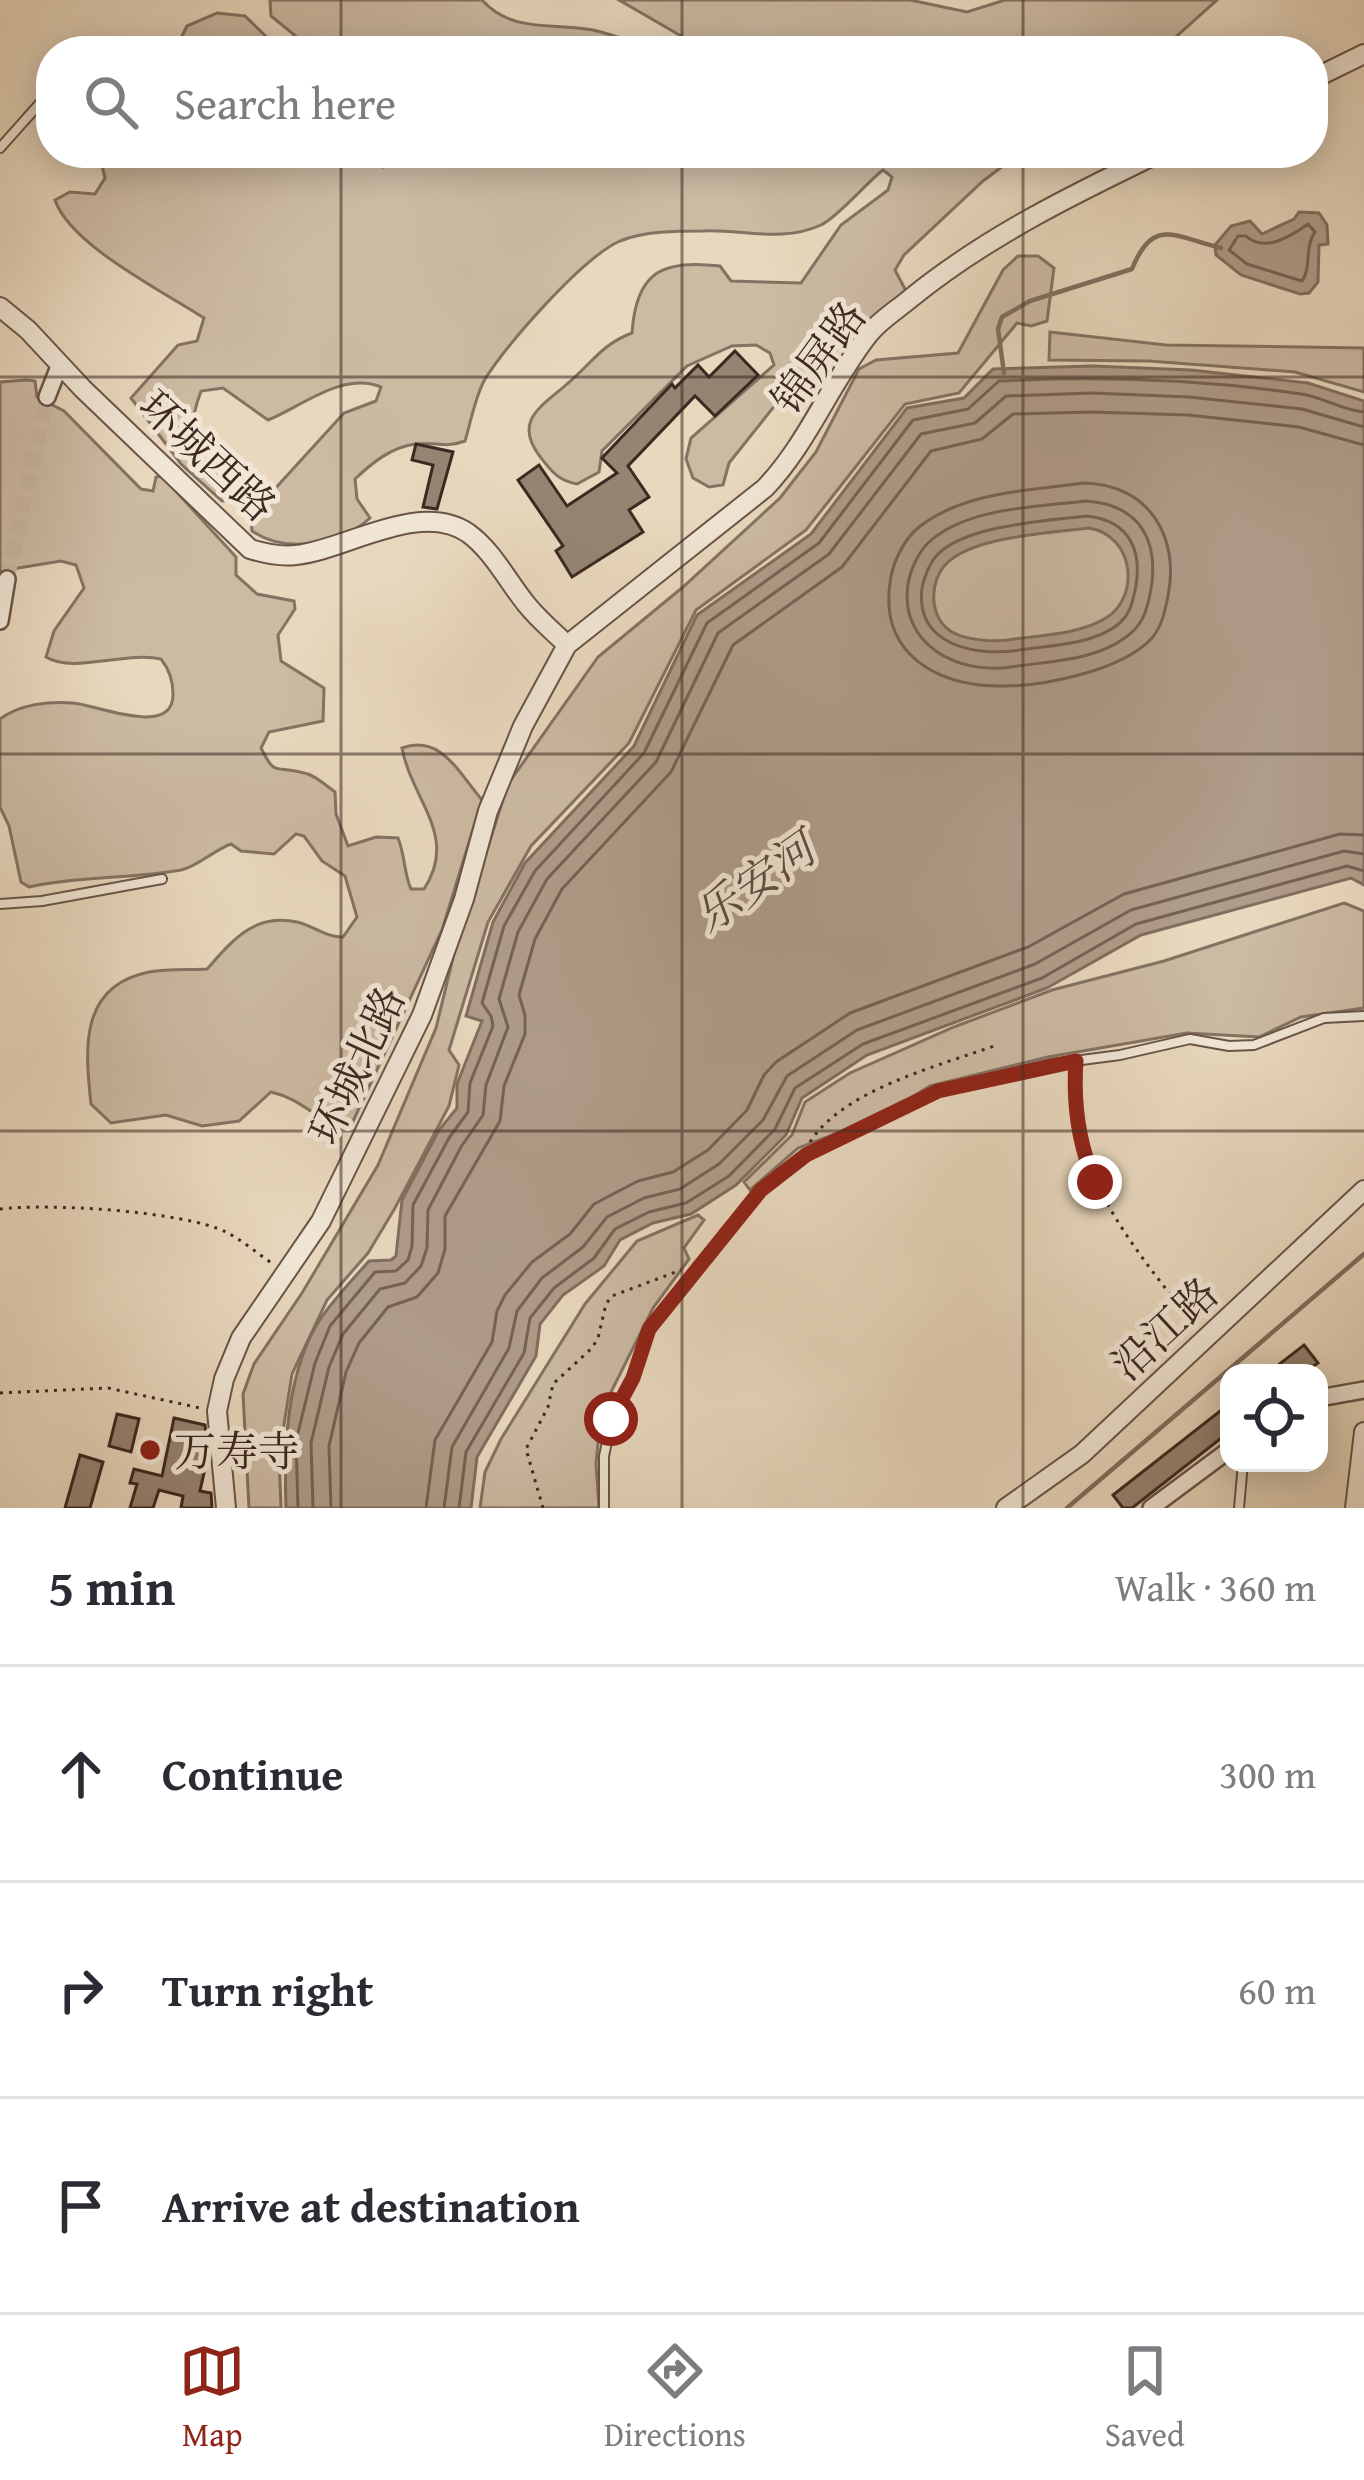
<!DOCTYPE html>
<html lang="en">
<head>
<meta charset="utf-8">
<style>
  body { margin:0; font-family:"Gentium Book Plus","Noto Serif SC",serif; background:#f7f7f7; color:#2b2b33 }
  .controls { position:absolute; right:36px; bottom:36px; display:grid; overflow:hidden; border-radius:24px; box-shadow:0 6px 30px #0003 }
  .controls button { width:108px; height:108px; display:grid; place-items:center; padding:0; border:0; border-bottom:3px solid #e1e1e2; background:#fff; color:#2b2b33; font:60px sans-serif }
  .stop { position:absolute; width:36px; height:36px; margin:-27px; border:9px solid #8f2418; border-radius:50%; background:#fff }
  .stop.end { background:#8f2418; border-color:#fff; box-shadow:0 3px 12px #0008 }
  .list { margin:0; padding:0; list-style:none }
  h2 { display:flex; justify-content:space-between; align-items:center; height:156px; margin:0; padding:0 48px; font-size:51px }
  h2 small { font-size:39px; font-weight:400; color:#7c7c81 }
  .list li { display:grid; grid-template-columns:78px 1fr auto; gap:36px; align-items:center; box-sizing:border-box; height:216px; padding:0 48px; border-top:3px solid #e1e1e2 }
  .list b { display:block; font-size:45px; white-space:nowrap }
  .list em { font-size:39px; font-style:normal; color:#7c7c81 }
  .icon { flex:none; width:66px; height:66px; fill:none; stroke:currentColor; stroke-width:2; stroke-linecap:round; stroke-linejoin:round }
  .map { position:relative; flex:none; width:1364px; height:1508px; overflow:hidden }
  .search { position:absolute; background:#fff; box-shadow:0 6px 30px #0003; left:36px; right:36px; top:36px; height:132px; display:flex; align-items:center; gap:30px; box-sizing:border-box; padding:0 42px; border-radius:48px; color:#7c7c81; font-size:45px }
  .sheet { height:804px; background:#fff }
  nav { display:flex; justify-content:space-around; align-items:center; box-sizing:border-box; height:168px; border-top:3px solid #e1e1e2; background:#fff; font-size:33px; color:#7c7c81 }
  nav a { display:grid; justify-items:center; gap:6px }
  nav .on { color:#8f2418 }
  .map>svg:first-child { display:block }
  .green { fill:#ccbaa3; stroke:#847262; stroke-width:3 }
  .water { fill:#af9c89; stroke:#816e5f; stroke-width:3; fill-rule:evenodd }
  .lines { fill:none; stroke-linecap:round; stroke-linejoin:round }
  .shore { stroke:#766255; stroke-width:3 }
  .stream { stroke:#816e5f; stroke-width:4.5 }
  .building { fill:#968473; stroke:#3d2921; stroke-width:3 }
  .minor-tunnel { stroke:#c7b59f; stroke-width:15; stroke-dasharray:15 8; stroke-linecap:butt }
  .service-casing { stroke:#685548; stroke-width:12 }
  .minor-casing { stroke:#685548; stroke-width:20 }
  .tertiary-casing { stroke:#685548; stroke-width:22 }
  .path { stroke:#3d2921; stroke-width:3; stroke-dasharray:3 6; stroke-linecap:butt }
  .service { stroke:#f1e6d5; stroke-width:8 }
  .minor { stroke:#f1e6d5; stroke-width:15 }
  .tertiary { stroke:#f1e6d5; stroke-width:18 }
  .route { stroke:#8f2418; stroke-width:15 }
  .grid { fill:none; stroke:#3d2921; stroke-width:3; stroke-opacity:0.55 }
  .poi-dot { fill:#8f2418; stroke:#f1e6d5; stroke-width:4.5 }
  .labels { text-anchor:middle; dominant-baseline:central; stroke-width:10; stroke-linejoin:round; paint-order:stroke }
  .street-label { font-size:42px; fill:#3d2921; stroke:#f1e6d5 }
  .poi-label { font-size:42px; fill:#3d2921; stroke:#f1e6d5; text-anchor:start }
  .water-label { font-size:45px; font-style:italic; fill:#5f4c40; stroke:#f1e6d5 }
</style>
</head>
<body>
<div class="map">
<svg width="1364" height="1508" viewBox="0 0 1364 1508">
  <rect width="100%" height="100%" fill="#e9d8be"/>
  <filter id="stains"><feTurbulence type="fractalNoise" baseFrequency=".00167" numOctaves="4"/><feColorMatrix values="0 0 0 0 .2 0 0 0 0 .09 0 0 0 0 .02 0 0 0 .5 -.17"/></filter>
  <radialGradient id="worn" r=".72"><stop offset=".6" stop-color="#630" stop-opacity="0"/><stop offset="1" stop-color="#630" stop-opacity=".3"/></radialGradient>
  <path class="green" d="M270,0H482C513,34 552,22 593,30C615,35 637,44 659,51H314L271,16Z
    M619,0H910L967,12L1005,0H1217L1160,51H707Z
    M217,13L245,16L281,51H182L179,42L187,26Z
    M99,153H129L139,158L147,153H364L383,167L401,161L402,153H1020L983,181L904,255L895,270L906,291L822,362L805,385L776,404L729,463L723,485L709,487L693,478L686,459L691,438L774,365L770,353L756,345L732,346L687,366L602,451L599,472L577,484C559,481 552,472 541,458C512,421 541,407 567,384C591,364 602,344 632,333C636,272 662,259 720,266L731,281L801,283L841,225L888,190L892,177L883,170C865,184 839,216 821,225C782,243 742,229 703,231C677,231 644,231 620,241C582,258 508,343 485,379C475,397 471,421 465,441C443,449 437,441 416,444C391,447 372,463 355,479L357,499L370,518C341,545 285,554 252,531L251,515L344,413L376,401L381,387C343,371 301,407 268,420L223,388L201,391C186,432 186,459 233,474L231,501H222L181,464L131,398L178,345L197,341L204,318C164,292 70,245 55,200L70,192L95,194L105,178Z
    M1018,256H1038L1054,268L1047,321L1031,326L1017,323L959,393L905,404L806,530L696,610L629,743L531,846L488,922L449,1050L459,1065L449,1106L395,1208L368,1253L327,1300L292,1374L279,1456L281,1508H249L243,1394L254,1364L302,1293L378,1165L436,1028L454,954L508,784L598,657L683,587L780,498L816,452L859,369L876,360L958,353L1003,270Z
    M1050,332L1166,345L1364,348V392L1295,372L1149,361L1049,360Z
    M1191,378L1140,623L967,651L830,529Z
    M26,380L35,381L37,397L64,411L141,489L153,491L156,477L162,476L236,557V575L257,594L294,601L295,609L278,635L281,661L324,688L323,721L269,732L261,748C275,776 274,766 300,772C314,774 324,784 335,792L336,814L348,846L376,837L398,838C405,855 404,874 411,889H424C459,836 412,801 402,748C441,734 458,772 482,800L442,930L349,1130C319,1123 303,1099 271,1092L239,1121L202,1126L166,1115L111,1123L91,1104C85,1049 79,986 149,972C167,969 188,970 207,969C233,940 254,913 297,922C314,926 325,937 343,937L357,917L345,876L322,861L304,836L296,834L274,854L241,851L231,844C214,850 197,867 181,870C131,879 79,876 29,887L21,882L9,826L0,807V719C20,704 49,701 73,703C94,704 174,739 173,694C173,681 169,669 161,659C127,651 73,674 46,657L54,631L84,588L76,565L61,561L0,571V382Z
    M1344,903L1364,911V1008L1301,1017L1259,1037L1187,1033L1048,1057L930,1086L880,1117L798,1148L750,1190L744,1182L792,1135L805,1102L850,1073L954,1027L1052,990L1164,961Z
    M698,1215L704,1220L684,1248L689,1259L653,1308L601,1412L596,1464L599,1508H480L485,1472L501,1439L585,1304L637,1241Z"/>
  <path class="water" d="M1299,212L1319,213L1327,225L1328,244L1319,245L1318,282L1309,293L1300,294L1241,275L1216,255L1215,245L1231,226L1250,221L1262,234L1294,219Z
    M1092,366L1191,370L1308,383L1364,401V885L1351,878L1141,935L1047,988L867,1055L802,1098L786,1135L736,1185L691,1214L653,1223L620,1240L604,1266L563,1295L540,1324L536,1356L477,1457L471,1508H286C284,1447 286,1371 321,1318C335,1298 353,1279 369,1261L391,1260L396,1256L402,1200L439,1130L457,1108V1084L482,1021L466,1016L493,922L525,863L634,746L697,615L811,534L907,408L964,398L993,369ZM1089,528C1135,536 1140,597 1106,618C1078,635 1039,635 1008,640C993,642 967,640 954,633C928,620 928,580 948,562C977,536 1051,533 1089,528Z"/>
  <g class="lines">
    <path class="shore" d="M1308,224L1315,232C1304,247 1312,267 1302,281L1247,264L1229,250L1238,236H1246C1264,253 1290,237 1308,224Z
      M1085,483C1149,485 1180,537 1168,596C1165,611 1162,626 1152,638C1122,671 1041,687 998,686C935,685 880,653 890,583C892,564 903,540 919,527C964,492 1030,490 1085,483Z
      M1086,501C1145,505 1161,547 1149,599C1145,616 1140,627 1126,637C1095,661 1048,661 1011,667C957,675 899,644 908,584C910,571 918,553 928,543C966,507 1038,507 1086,501Z
      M1087,516C1132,521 1144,554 1134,595C1131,608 1128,617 1116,626C1090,645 1051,645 1019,650C975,657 915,645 922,588C924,577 930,563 937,555C966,525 1046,521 1087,516Z
      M298,1508L296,1441L315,1363L330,1326L375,1272L396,1271L408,1260L412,1246L413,1205L449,1138L468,1112L470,1083L493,1026L491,1016L482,1003L504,926L535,871L644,753L707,623L819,543L913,420L968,409L999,381C1099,376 1201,379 1301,394C1322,397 1342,410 1364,412
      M313,1508L311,1443L329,1367L343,1334L380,1289L405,1283L421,1266L427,1248L428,1210L461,1147L483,1115L486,1085L508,1027L499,999L518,932L547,879L656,762L718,633L829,554L921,434L975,423L1006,396L1092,393L1189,397L1302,409L1364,427
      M331,1508L329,1446L346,1372L359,1343L388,1307L417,1297L438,1273L445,1249V1216L500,1121L504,1086L525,1034V1015L519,995L535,939L562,889L671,772L733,645L842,567L931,451L982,439L1013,414L1092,412L1188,415L1299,427L1364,445
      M426,1508L435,1440L492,1342L497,1311L505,1295L532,1262L570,1234L594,1204L638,1181L673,1172L708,1150L747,1110L764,1075L776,1062L850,1013L1028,947L1124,894L1340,834L1364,835
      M444,1508L452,1447L509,1348L517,1311L542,1278L583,1247L607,1217L644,1198L680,1189L719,1164L763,1120L787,1076L857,1030L1035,964L1131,910L1344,851L1364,854
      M459,1508L466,1452L524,1353L530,1318L554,1288L594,1258L615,1229L649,1212L686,1203L729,1176L775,1129L795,1088L863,1044L1042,978L1136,924L1347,866L1364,871"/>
    <path class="stream" d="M1004,373L998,329L1002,317L1030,301L1132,269C1153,216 1175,237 1221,248
      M1067,1508L1364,1254"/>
  </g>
  <path class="building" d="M735,351L758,375L715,416L695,396L628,466L649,497L629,510L643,532L572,577L556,551L563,546L518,480L539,465L567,506L617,473L602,458L672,384L675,388L698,365L709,377Z
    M416,444L453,452L437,509L423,507L433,465L412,460Z
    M1304,1345L1318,1363L1304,1373H1268Z
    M1229,1404V1432L1132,1508H1123L1113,1495Z
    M117,1414L139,1419L131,1452L109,1446Z
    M174,1418L205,1425L208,1455L200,1491L211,1493L212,1508H181L183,1496L159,1490L153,1508H130L137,1484L130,1483L134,1469L162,1476Z
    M80,1455L103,1462L90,1508H65Z"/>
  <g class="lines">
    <path class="minor-tunnel" d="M7,579L47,397"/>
    <g class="service-casing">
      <path id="service" d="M0,148L49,93
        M0,904L42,901L162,879
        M604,1508V1456L612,1419L633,1378L649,1329L761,1191L805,1155L938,1091L1051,1064L1120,1055L1190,1039L1229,1046L1254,1045L1324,1018L1364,1016
        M1239,1508L1243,1463"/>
    </g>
    <g class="minor-casing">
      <path id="minor" d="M47,397L60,364
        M0,621L7,579
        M1319,1398L1364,1390
        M1151,1508L1229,1450"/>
    </g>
    <g class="tertiary-casing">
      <path id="tertiary" d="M1313,79L1364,54
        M0,307L28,330L83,389L250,549C266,554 280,557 296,555C346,550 419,500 468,533C493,551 508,582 527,605C539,620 554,632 567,645
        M226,1508L217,1411L224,1379L241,1338L321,1221L422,1015L464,899L488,811L523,726L567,645L765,488C808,443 830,383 869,334C880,320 897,310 911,298C986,237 1072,195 1159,153
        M1006,1508L1082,1454L1364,1190
        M1355,1508L1364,1432"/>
    </g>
    <path class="path" d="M1075,1075C1067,1173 1138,1252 1194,1325
      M810,1142C843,1090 938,1066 994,1046
      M0,1209C48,1203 183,1211 226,1232C242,1240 258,1254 273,1264
      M0,1393L108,1388L200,1408
      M543,1508L526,1449L548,1407L553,1384L592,1348L598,1338L606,1304L612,1296L681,1270"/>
    <use href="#service" class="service"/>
    <use href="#minor" class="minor"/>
    <use href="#tertiary" class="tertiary"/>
  </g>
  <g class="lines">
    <path class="route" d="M611,1419L633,1378L649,1329L761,1190L806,1155L938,1091L1076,1061C1073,1103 1078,1143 1095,1182"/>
  </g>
  <path class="grid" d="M341,0V51M682,0V51M1023,0V51M341,153V1508M682,153V1508M1023,153V1508M0,377H1364M0,754H1364M0,1131H1364"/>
  <circle class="poi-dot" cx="150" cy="1450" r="12"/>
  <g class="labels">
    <g class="street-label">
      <text transform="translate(818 357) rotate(-54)">锦屏路</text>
      <text transform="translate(208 455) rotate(43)">环城西路</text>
      <text transform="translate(356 1065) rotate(-65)">环城北路</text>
      <text transform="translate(1164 1328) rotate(-43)">沿江路</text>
    </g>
    <g class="poi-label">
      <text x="174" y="1450">万寿寺</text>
    </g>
    <g class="water-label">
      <text transform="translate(754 882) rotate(-35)">乐安河</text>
    </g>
  </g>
  <rect width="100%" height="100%" filter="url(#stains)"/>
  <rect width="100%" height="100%" fill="url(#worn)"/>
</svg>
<div class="controls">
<button><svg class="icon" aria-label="locate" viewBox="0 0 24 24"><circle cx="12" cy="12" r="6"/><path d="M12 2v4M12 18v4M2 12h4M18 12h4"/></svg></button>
</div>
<div class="stop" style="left:611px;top:1419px"></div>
<div class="stop end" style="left:1095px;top:1182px"></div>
<div class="search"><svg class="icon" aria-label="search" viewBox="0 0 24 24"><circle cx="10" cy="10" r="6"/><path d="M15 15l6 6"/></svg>Search here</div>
</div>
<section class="sheet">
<h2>5 min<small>Walk · 360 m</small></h2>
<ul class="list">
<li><svg class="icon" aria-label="ahead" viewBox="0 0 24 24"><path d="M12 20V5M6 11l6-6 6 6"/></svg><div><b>Continue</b></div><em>300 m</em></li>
<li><svg class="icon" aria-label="right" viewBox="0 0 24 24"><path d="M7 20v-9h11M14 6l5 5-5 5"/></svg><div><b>Turn right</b></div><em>60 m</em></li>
<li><svg class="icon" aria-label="arrive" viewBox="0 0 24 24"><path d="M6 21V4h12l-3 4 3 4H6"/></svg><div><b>Arrive at destination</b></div></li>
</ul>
</section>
<nav>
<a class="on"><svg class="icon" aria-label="map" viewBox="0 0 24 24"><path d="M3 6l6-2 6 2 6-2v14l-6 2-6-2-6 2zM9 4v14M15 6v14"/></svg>Map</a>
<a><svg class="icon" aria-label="directions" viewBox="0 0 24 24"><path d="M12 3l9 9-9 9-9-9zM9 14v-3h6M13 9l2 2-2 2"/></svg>Directions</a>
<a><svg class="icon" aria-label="saved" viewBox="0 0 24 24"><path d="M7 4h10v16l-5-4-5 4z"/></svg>Saved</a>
</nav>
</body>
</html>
